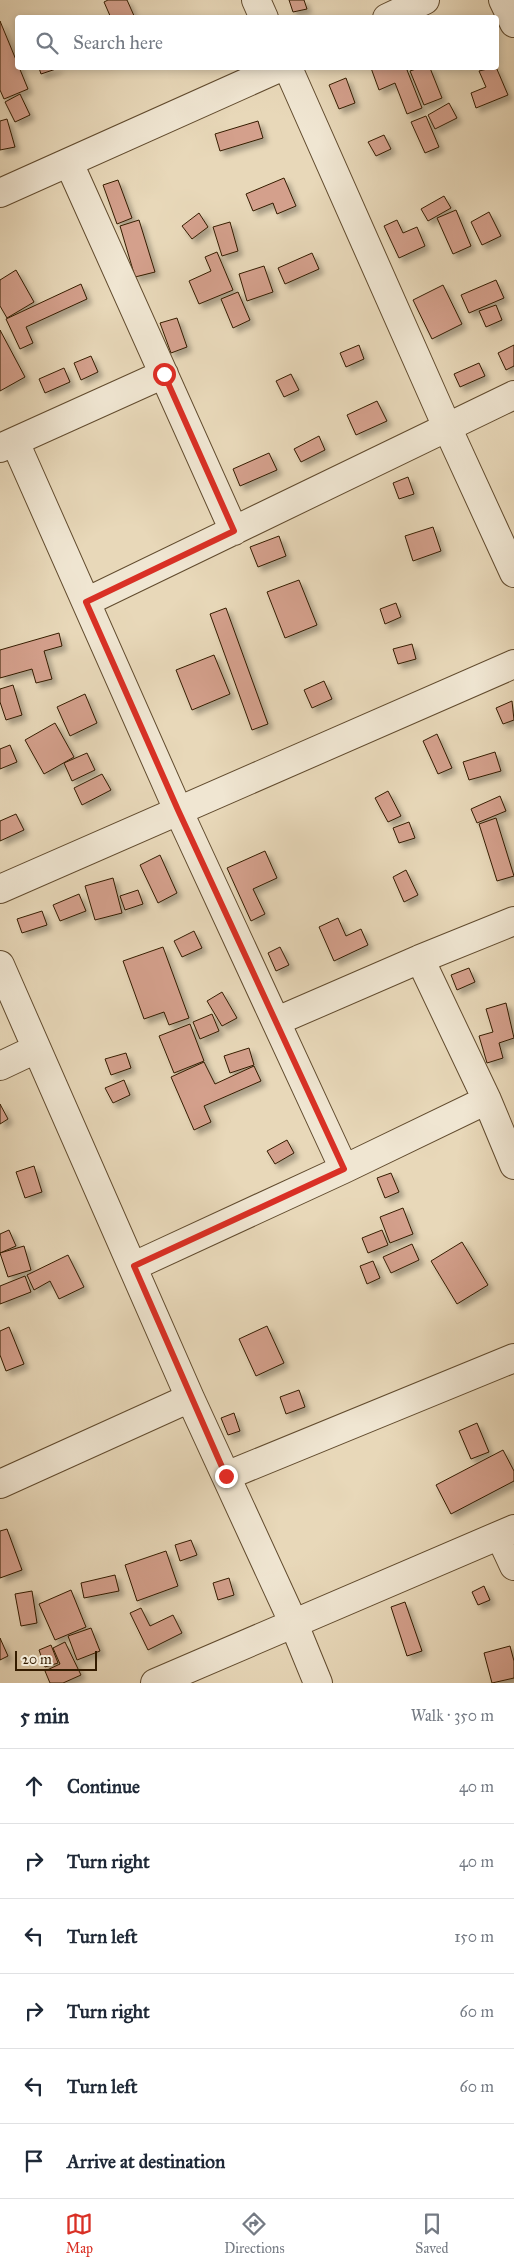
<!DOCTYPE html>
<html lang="en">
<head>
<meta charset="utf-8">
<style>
  body { margin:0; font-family:"IM FELL Great Primer",serif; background:#f2f2f3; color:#1f2937 }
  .scale { position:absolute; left:15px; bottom:12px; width:82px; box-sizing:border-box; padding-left:5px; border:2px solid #341c00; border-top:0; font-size:14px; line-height:18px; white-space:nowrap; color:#341c00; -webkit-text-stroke:4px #f0e6d2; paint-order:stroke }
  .stop { position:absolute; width:15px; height:15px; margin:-11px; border:4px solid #d93025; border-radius:50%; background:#fff }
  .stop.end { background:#d93025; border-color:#fff; box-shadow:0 1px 5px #0008 }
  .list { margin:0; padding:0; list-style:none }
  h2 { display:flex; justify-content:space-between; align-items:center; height:65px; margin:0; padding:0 20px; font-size:21px }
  h2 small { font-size:16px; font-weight:400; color:#747a83 }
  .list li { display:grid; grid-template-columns:32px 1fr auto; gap:15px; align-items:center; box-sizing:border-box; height:75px; padding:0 20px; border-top:1px solid #e0e1e3 }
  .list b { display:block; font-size:19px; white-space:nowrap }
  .list em { font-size:16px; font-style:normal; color:#747a83 }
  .icon { flex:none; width:28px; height:28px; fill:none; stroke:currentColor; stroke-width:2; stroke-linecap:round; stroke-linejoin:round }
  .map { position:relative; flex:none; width:514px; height:1683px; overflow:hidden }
  .search { position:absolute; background:#fff; box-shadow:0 2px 8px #0003; left:15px; right:15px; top:15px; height:55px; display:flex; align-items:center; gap:12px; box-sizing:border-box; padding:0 18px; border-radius:5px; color:#747a83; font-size:19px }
  .sheet { height:515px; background:#fff }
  nav { display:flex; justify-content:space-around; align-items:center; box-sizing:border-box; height:70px; border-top:1px solid #e0e1e3; background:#fff; font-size:14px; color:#747a83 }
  nav a { display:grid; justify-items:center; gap:2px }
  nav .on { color:#d93025 }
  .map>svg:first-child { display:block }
  .building { fill:#d4a08c; stroke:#341c00; filter:url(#shadow) }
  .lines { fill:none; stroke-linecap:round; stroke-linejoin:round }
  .minor-casing { stroke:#614b2e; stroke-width:30 }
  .minor { stroke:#f0e6d2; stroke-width:28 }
  .route { stroke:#d93025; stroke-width:6 }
</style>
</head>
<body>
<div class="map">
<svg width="514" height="1683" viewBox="0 0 514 1683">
  <defs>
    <filter id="shadow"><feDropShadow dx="4.5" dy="4.5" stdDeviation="2.5" flood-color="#0004"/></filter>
  </defs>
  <rect width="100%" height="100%" fill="#e8d8b9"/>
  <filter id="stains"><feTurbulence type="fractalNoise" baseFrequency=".004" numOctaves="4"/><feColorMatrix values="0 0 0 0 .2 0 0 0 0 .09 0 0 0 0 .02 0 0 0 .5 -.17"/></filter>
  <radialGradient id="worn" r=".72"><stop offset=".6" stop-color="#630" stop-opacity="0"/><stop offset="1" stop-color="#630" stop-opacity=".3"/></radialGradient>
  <path class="building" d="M108,0H127L135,18H111L104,2Z
    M289,0H304L307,9L293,12Z
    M0,21L28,89L4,99L0,90Z
    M496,67L508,95L476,108L471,93L486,87L479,71Z
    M39,68H59L41,74Z
    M371,68H413L407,70L422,108L407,114L395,83L379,90Z
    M419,68H430L442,98L424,105L410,71Z
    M346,78L355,103L339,109L329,85Z
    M20,94L30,115L15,122L5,102Z
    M449,103L457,118L435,129L428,115Z
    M426,116L439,147L425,153L411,122Z
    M7,119L15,147L0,150V121Z
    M258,121L263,138L220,151L215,134Z
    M384,135L391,149L376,156L368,142Z
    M284,178L296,206L277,214L273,203L253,211L246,194Z
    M118,180L132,218L117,224L103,185Z
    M444,196L451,208L428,221L421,209Z
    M456,210L471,246L453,254L437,218Z
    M489,212L501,236L482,245L471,222Z
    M199,213L208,227L192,239L182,226Z
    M139,220L155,272L135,277L120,226Z
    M397,220L403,233L417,227L425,246L399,258L384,226Z
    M230,222L238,251L222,256L213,227Z
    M217,252L233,290L199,304L189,281L211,271L205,257Z
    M312,253L319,269L285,284L278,268Z
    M264,266L273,292L247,301L239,274Z
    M16,270L34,302L7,318L0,306V280Z
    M496,280L504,298L469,313L461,295Z
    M81,284L87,299L26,327L33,343L20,349L6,319Z
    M443,285L462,324L432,339L413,300Z
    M238,292L250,320L233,328L221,299Z
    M496,305L502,320L486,327L479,311Z
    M177,318L187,347L171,353L160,323Z
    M0,330L25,377L0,391Z
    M359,345L364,359L346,367L340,353Z
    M514,345V366L506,370L498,353Z
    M91,356L98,372L81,380L74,363Z
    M479,363L485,376L460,387L454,374Z
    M64,368L70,382L45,393L39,379Z
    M291,374L299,390L284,397L276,381Z
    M377,401L387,421L356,435L347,415Z
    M319,436L325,450L301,462L294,449Z
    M269,453L277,470L240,486L233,469Z
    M408,477L414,494L399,499L393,483Z
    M433,527L441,551L413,561L405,536Z
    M279,536L286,556L258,567L250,547Z
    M299,580L317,625L285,638L267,592Z
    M396,603L401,617L385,624L380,609Z
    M226,608L268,724L252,730L210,614Z
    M59,633L62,646L44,651L52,679L36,683L32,669L0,678V650Z
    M412,644L416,659L398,664L393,649Z
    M214,655L230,694L192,710L176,670Z
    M324,681L332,699L312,708L304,690Z
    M13,685L22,715L6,720L0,702V689Z
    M85,694L97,723L70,736L57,707Z
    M512,701L514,720L503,724L496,708Z
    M55,723L74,757L44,774L25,740Z
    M437,734L452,768L438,774L423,741Z
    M10,745L17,762L0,769V749Z
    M495,752L501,771L469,780L463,762Z
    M87,753L95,770L72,781L64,763Z
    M102,774L111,790L82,805L74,788Z
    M388,791L401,816L388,822L375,798Z
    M500,796L506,811L477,823L471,809Z
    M16,814L24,830L0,841V821Z
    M496,818L514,876L497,881L479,824Z
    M409,822L415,838L399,843L393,828Z
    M265,851L277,878L253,889L265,914L251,921L227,868Z
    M160,855L177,893L158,903L140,865Z
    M406,870L418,895L404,902L393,877Z
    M113,878L122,913L95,920L85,886Z
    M138,890L143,904L125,910L120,896Z
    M79,894L86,911L60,921L53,905Z
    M42,911L47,925L22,933L17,919Z
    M338,918L346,936L361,929L368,945L334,961L319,927Z
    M194,931L202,948L182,957L174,941Z
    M163,947L189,1018L169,1025L164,1012L144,1019L123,961Z
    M280,947L289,965L276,971L268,953Z
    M469,968L475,982L457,990L451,975Z
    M222,992L237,1018L222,1026L207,1001Z
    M506,1003L514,1038L499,1043L503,1058L487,1063L479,1036L493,1032L486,1009Z
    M212,1014L219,1031L200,1039L193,1022Z
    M190,1024L204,1061L174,1073L159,1036Z
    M249,1048L254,1065L230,1073L224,1056Z
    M126,1053L131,1068L111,1075L105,1059Z
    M204,1062L215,1084L254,1066L261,1081L204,1106L211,1122L194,1130L171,1077Z
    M124,1080L130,1095L113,1103L105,1088Z
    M0,1104L8,1119L0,1124Z
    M287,1140L294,1153L275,1164L267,1151Z
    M34,1166L42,1192L25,1198L16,1172Z
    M391,1173L399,1192L385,1198L377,1178Z
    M403,1208L413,1234L390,1243L380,1217Z
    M9,1230L16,1246L0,1253V1234Z
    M382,1230L388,1245L368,1253L362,1238Z
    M462,1242L488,1285L457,1304L431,1261Z
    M412,1244L419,1260L391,1273L383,1257Z
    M24,1246L31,1270L8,1277L0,1253Z
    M68,1255L84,1287L59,1299L50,1281L34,1290L27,1275Z
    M373,1261L380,1278L367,1284L360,1266Z
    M25,1276L31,1292L0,1304V1286Z
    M267,1326L284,1363L256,1376L239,1339Z
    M9,1327L24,1364L6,1371L0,1355V1331Z
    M299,1390L305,1407L286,1414L280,1397Z
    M234,1413L240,1431L228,1435L221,1418Z
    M477,1423L489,1452L471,1459L459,1431Z
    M503,1450L514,1471V1481L451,1514L436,1485Z
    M7,1529L22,1570L0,1578V1531Z
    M191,1540L197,1555L180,1561L175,1545Z
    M166,1551L178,1586L137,1601L125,1565Z
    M115,1575L119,1591L84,1598L81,1583Z
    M229,1578L234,1595L218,1600L213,1583Z
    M484,1586L490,1600L478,1605L472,1592Z
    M71,1590L86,1627L55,1640L39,1604Z
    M32,1591L37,1623L21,1626L15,1594Z
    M405,1602L422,1651L407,1656L391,1607Z
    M141,1608L150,1626L173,1615L182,1633L148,1650L130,1613Z
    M91,1628L100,1651L77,1660L68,1636Z
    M0,1638L8,1656L0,1660Z
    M65,1642L81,1675L63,1683H50L45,1671L60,1664L53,1648Z
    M51,1645L58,1663L45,1667L39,1650Z
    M510,1646L514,1661V1678L492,1683L484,1653Z"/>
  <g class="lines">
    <g class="minor-casing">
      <path id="minor" d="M256,0L264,18
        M503,0L514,23
        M387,18L425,0
        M288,68L447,427L514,573
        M69,163L234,531
        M0,193L279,68
        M15,442L178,810L344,1169
        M0,448L164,374
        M86,602L514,395
        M0,889L514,664
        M420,959L487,1100L514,1165
        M0,965L190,1398L293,1622L318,1683
        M277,1021L420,959L514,921
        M0,1066L36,1049
        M134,1266L344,1169L487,1100
        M226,1476L514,1358
        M0,1484L190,1398
        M500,1536L514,1566
        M155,1683L514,1529"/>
    </g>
    <use href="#minor" class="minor"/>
  </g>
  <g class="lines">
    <path class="route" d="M164,374L234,531L86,602L178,810L344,1169L134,1266L226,1476"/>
  </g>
  <rect width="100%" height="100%" filter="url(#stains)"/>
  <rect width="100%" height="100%" fill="url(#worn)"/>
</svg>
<div class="scale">20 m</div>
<div class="stop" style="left:164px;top:374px"></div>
<div class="stop end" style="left:226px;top:1476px"></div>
<div class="search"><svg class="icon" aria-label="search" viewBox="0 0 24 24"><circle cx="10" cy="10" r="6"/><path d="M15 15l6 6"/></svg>Search here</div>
</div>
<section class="sheet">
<h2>5 min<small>Walk · 350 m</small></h2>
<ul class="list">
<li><svg class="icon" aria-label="ahead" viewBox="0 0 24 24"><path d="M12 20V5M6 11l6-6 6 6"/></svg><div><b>Continue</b></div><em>40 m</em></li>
<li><svg class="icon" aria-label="right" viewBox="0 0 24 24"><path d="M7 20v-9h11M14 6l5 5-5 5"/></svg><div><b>Turn right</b></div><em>40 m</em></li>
<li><svg class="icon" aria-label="left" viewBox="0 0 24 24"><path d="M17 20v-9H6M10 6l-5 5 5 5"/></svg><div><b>Turn left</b></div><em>150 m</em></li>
<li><svg class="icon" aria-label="right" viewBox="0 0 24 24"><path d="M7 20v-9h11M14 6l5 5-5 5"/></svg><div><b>Turn right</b></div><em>60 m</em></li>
<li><svg class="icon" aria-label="left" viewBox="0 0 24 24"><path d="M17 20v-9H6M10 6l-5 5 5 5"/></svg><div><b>Turn left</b></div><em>60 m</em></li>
<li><svg class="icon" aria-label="arrive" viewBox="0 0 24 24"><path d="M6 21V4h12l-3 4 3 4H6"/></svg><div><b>Arrive at destination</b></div></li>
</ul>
</section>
<nav>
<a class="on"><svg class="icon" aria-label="map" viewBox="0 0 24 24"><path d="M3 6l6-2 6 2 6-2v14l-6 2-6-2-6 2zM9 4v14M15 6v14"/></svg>Map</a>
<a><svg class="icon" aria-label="directions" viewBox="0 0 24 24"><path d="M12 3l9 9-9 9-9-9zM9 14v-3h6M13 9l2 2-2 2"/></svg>Directions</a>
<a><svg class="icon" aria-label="saved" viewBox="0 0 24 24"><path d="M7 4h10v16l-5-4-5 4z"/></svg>Saved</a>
</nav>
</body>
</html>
